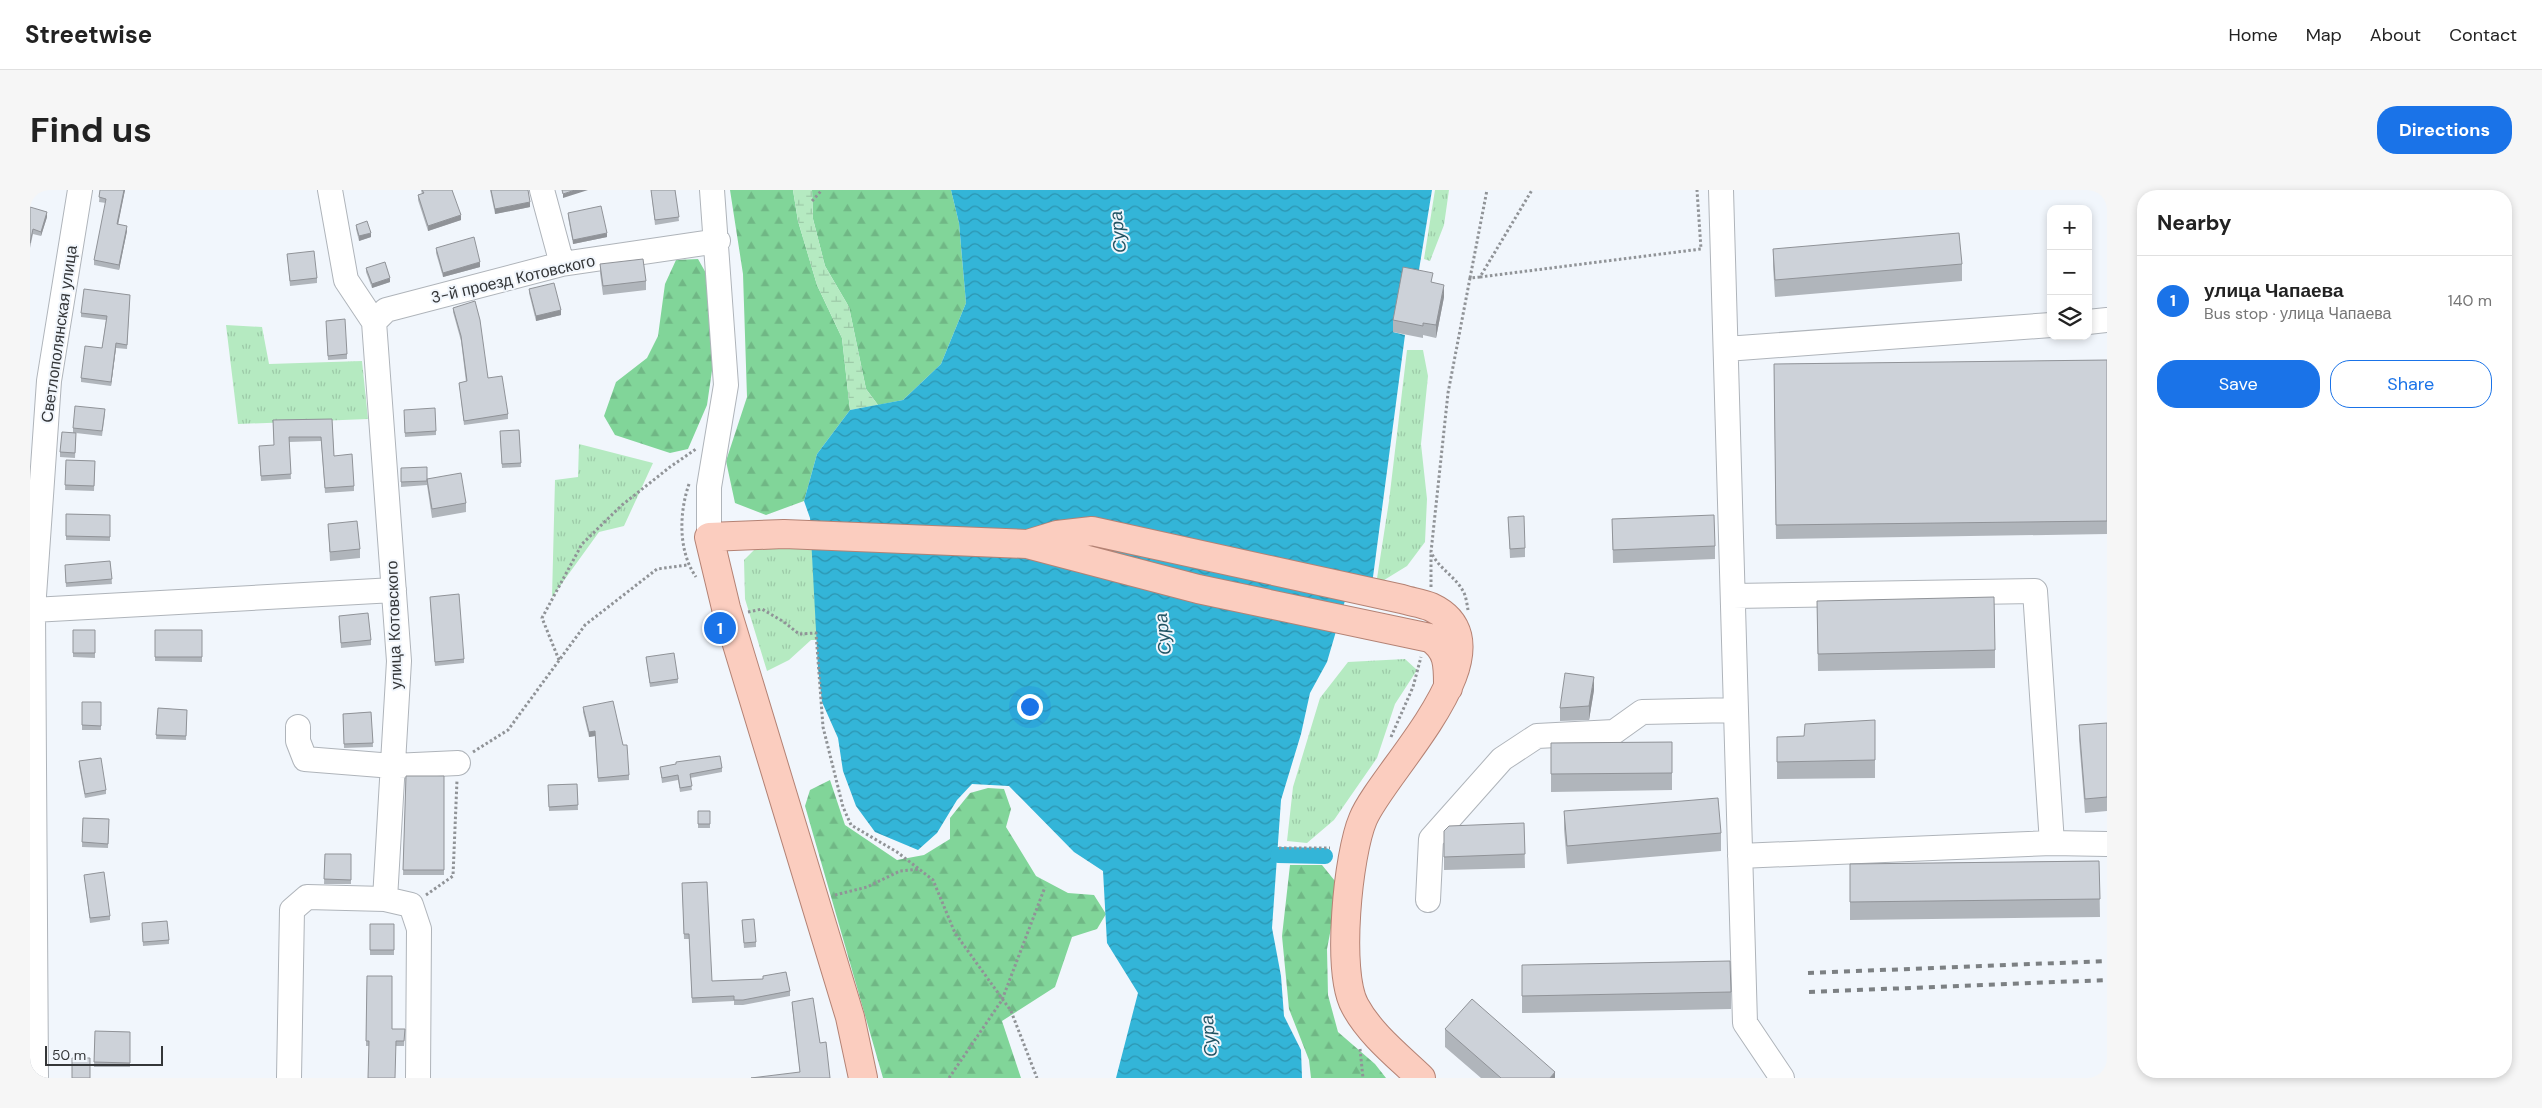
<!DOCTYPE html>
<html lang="en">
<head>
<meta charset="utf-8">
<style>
  body { margin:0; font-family:"DM Sans",sans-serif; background:#f6f6f6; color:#222 }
  .controls { position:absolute; right:15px; top:15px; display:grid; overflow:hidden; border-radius:10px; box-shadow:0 2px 8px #0003 }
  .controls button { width:45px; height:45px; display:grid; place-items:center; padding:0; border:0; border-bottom:1px solid #e0e0e0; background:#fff; color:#222; font:25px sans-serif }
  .scale { position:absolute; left:15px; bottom:12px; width:118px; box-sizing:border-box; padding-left:5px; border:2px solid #343638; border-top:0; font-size:14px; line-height:18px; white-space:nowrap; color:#343638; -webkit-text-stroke:4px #f1f6fc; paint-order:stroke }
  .you { position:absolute; left:999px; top:516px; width:18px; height:18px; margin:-12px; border:4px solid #fff; border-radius:50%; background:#1a73e8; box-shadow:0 0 0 8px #1a73e833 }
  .badge { display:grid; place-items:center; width:32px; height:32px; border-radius:50%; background:#1a73e8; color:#fff; font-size:16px; font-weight:700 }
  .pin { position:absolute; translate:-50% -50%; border:2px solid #fff; box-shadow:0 1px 5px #0006 }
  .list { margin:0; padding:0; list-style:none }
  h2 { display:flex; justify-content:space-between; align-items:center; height:65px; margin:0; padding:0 20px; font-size:21px }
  h2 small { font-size:16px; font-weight:400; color:#767676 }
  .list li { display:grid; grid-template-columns:32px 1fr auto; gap:15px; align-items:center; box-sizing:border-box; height:90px; padding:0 20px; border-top:1px solid #e0e0e0 }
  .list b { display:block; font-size:19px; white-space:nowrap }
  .list p { margin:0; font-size:16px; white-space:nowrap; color:#767676 }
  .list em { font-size:16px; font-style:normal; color:#767676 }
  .actions { display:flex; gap:10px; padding:15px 20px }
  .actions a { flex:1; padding:11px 0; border:1px solid #1a73e8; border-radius:20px; text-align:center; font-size:18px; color:#1a73e8 }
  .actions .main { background:#1a73e8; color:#fff }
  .icon { flex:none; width:28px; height:28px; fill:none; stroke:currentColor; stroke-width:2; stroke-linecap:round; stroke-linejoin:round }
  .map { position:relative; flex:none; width:2077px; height:888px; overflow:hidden; border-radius:20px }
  header { display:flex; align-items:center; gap:30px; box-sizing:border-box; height:70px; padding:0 25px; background:#fff; border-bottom:1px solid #e0e0e0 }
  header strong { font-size:24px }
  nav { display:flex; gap:28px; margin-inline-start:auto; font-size:18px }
  .intro { display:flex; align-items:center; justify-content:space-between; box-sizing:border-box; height:120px; padding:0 30px }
  h1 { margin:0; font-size:35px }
  .button { padding:12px 22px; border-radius:20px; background:#1a73e8; color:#fff; font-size:18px; font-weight:700 }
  main { display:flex; gap:30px; padding:0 30px }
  aside { flex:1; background:#fff; border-radius:20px; box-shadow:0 2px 8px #0003 }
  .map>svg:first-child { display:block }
  .grass { fill:url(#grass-tufts) }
  .forest { fill:url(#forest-firs) }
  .wetland { fill:url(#wetland-marsh) }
  .water { fill:url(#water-waves) }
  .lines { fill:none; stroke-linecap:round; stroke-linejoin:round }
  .canal { stroke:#33b5d8; stroke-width:16 }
  .minor-casing { stroke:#afb4ba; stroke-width:26 }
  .major-casing { stroke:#b48274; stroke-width:30 }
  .path { stroke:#909397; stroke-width:3; stroke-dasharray:2.5 2.5; stroke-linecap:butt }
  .minor { stroke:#fff; stroke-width:24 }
  .major { stroke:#fbcdbf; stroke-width:28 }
  .rail { stroke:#7c8083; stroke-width:4; stroke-dasharray:6 6; stroke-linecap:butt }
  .wall { fill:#b0b5bb }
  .shaded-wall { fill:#909398 }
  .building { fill:#cdd2d9; stroke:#909398 }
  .labels { text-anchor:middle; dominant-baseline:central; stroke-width:4; stroke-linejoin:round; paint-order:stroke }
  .street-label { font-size:16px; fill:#343638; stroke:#f1f6fc }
  .water-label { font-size:18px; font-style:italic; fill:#215464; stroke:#f1f6fc }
</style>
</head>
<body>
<header>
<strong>Streetwise</strong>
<nav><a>Home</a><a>Map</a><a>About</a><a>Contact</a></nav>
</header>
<div class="intro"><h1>Find us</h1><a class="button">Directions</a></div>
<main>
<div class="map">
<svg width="2077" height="888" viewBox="0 0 2077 888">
  <defs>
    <pattern id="grass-tufts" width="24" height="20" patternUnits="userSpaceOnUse" patternTransform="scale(1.25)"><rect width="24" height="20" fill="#b5eac1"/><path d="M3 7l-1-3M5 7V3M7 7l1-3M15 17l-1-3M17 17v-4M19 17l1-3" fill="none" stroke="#9cc9a7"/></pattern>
    <pattern id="forest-firs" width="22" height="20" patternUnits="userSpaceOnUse" patternTransform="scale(1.25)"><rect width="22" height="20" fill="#81d599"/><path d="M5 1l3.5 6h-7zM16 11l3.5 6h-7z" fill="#70b785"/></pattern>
    <pattern id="wetland-marsh" width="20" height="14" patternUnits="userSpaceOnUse" patternTransform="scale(1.25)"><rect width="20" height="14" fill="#b5eac1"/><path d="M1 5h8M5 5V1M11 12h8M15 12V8" fill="none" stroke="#9cc9a7"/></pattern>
    <pattern id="water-waves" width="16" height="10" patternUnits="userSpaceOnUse" patternTransform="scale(1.25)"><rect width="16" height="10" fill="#33b5d8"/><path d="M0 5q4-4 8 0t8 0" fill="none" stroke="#2c94b0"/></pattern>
  </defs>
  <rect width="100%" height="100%" fill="#f1f6fc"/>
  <path class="grass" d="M1405,0H1419L1414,35L1400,71L1394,69Z
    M196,135L232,137L239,174L332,171L338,229L208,234Z
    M1377,160H1393L1398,186L1391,254L1397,309L1395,352L1377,376L1346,395L1359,311Z
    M549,254L623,273L594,336L569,342L522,407L525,290L548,287Z
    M782,355L787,450H781L759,470L737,481L715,409L714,370L728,356Z
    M1375,469L1387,480L1365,514L1347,568L1304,630L1277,653L1257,651L1263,597L1290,508L1318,472Z"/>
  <path class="forest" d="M700,0H763L768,31L787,95L812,148L820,220L787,264L774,311L736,325L705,313L696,271L717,207L713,84Z
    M782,0H921L929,33L936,113L911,174L873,210L848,215L836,199L819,117L795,76L783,29Z
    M668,69L681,92L688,139L677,215L658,259L640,263L585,245L574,226L586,192L617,168L628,146L635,94L646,70Z
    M800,590L815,635L867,670L894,665L920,649V628L940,603L958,598L974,599L981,619L976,637L1006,686L1038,703L1064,705L1076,724L1067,739L1042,747L1025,797L972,831L991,888H853L775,616L780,600Z
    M1260,675H1292L1309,696L1297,759L1298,805L1308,842L1345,874L1356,888H1281L1279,870L1259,819L1252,746Z"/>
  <path class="wetland" d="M763,0H782L783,29L795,76L819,117L836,199L848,215L820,220L812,148L787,95L768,31Z"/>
  <path class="water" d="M921,0H1402L1387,92L1363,142L1375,145L1341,402L1319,397L1297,472L1280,503L1271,544L1251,610L1242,738L1251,786L1254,826L1271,860L1272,888H1086L1108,803L1077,753L1073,681L1044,662L979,596L942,594L927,610L907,643L888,660L845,642L826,616L813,581L808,548L792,512L788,478L780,328L774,311L787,264L820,220L873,210L911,174L936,113L929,33Z"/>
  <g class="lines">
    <path class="canal" d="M1248,665L1295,666"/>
    <g class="minor-casing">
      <path id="minor" d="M300,0L316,90L344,132L369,471L355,709L381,715L389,739L388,888
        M512,0L532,74
        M1691,0L1715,833L1752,888
        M344,132L356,120L532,74L688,51
        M2058,132L2077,130
        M1696,159L2021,135
        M679,347V297L696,195L682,0
        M1703,406L2005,401L2022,653L1710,666
        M3,420L364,400
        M268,537V551L275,569L363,576L428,573
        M2022,653L2077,654
        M1398,710L1401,649L1472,569L1507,546L1584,542L1612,522L1706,520
        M6,888L3,420L19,191L50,0
        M259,888L262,720L277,707L355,709"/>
    </g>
    <g class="major-casing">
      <path id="major" d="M1001,353L1027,345L1062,341L1372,409C1381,412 1392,413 1401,417C1485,456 1352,582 1333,629C1318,664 1306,782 1325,816C1340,844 1368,866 1391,888
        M833,888L820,827L696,418L679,347L754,344L997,354L1168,399L1400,448C1419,460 1418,477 1418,498"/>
    </g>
    <path class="path" d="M782,11L792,0
      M1450,87L1671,59L1667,0
      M1440,88L1457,0
      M659,294C649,323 648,361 666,387
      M1401,397V362
      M1438,420C1437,414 1436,406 1433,401C1425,386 1408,378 1401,362L1418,203L1440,88L1450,87L1502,0
      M718,422L732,419L754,432L769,444L786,443L793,537L813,617L821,635L867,662L889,679
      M529,470L512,428L552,354L592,315L640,277L666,259
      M1361,547L1383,497L1391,467
      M443,562L478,540L555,435L627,379L657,375
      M1249,658H1300
      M396,705L423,686L427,590
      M805,705L837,697L870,681L889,679L903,690L925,743L981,821L1007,888
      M1330,859L1333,888
      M919,888L972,810L1015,697"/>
    <use href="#minor" class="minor"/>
    <use href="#major" class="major"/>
    <path class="rail" d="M1778,783L2077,771
      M1779,802L2077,790"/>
  </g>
  <path class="wall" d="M70,0H95L88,35L97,41L89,80L64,75V70L76,13L69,12Z
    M391,0H422L431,30L398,41L388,10V5L392,4Z
    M460,0H498L500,17L465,24Z
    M621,0H645L649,31L625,35Z
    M0,17L17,27L11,46L3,44L0,58Z
    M538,23L577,47L543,54L538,27Z
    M326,35L341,47L329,51L326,39Z
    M406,58L450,77L413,87L406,63Z
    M1743,59L1932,74V91L1745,107L1743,76Z
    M257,64L287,88V93L260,96Z
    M570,74L616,91V100L573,105L570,83Z
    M336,78L360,92L342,98L336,82Z
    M1403,92L1414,107L1406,148L1393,145V148L1363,142V130Z
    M499,99L531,125L506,131L499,103Z
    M100,105L97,159L86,158L81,196L51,192V188L72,158L76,130L51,127V123Z
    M423,118L458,188L478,224V229L434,235L429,193L436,192L431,151L423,122Z
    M296,135L317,164V169L298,170Z
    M2077,170V344L1746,349L1744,174Z
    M75,224L72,246L46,243L45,268L30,267V262L43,243V238Z
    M374,225L406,241V245L375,247Z
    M302,229L304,266L324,296V301L295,303L291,251L259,252L261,289L231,291L229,261L244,255L243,230Z
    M489,240L491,277L472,278L470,246Z
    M36,270L65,271L64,301L35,300Z
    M371,278L397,289L436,313V322L402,328L397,295L371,297Z
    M36,324L80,325V351L36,350Z
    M1478,327L1495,358V367L1480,368Z
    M1582,329L1685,356V369L1583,373Z
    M298,334L330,359V368L300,371Z
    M80,371L82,394L36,397L35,379Z
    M400,411L434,469V473L405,476Z
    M1787,411L1965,460V478L1788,481Z
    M309,430L341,450V455L311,458Z
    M43,440H65V468L43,467Z
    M125,440H172V472L125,471Z
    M616,467L648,489V493L620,497Z
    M1564,500L1559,530L1530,531V518Z
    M52,512H71V540H52Z
    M553,517L599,585V590L568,592L565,546L559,547L553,522Z
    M128,518L157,520L156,550L126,549Z
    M341,522L343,557L314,558L313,524Z
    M1845,530V588L1747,589V547L1774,546Z
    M2077,533V621L2055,623L2049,549V535Z
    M1642,552V600L1521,602V553Z
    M49,571L76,600V604L55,608L49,576Z
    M630,577L692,578V582L660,588L662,600L650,602L648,590L632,593Z
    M376,586H414V685H373Z
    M547,594L548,620L519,621L518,595Z
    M668,621H680V638H668Z
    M1534,621L1691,643V661L1537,674L1534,639Z
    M53,628L79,629L78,658L52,657Z
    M1494,633L1495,678L1414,680V667Z
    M295,664H321V694H294Z
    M2069,671L2070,727L1820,730V674Z
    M54,685L80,726V730L60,733Z
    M652,693L682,791L733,789V786L760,801V806L713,815H704V811L662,813L659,749H654Z
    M712,730L726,752V757L714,758Z
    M340,734H364V765H340Z
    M112,737L139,750V754L113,756Z
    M1492,775L1701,802V819L1492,823Z
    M337,786L362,839H375L374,856H336Z
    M762,812L790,853L770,882L762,816Z
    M1415,839L1525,888H1451L1415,857Z
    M65,841L100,842V877H64Z"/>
  <path class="shaded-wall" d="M94,0H95L87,39V34Z
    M545,0H558L533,8V4Z
    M500,12V17L465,24V19Z
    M17,22V27L11,46V42Z
    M431,25V30L398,41V36Z
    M97,36V41L89,80V75Z
    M341,43V47L329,51V46Z
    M577,43V47L543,54V50Z
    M450,72V77L413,87V83Z
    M360,88V92L342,98V94Z
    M1414,95V107L1406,148V135Z
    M531,120V125L506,131V126Z
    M86,153V158L81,196V192Z
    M1564,487V500L1559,530V516Z
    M565,541V546L559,547V542Z
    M1525,882V888H1520Z"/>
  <path class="building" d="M70,0H94L87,34L97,36L89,75L64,70L76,9L69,7Z
    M392,0H422L431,25L398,36L388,5L394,3Z
    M461,0H498L500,12L465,19Z
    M532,0H545L533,4Z
    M621,0H645L649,27L625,30Z
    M571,16L577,43L543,50L538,23Z
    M0,17L17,22L11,42L3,39L0,53Z
    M337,31L341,43L329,46L326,35Z
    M1929,43L1932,74L1745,90L1743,59Z
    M444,47L450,72L413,83L406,58Z
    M284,61L287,88L260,91L257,64Z
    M613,69L616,91L573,96L570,74Z
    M355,72L360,88L342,94L336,78Z
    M1373,77L1403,83L1401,92L1414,95L1406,135L1393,133V136L1363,130Z
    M524,93L531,120L506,126L499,99Z
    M54,99L100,105L97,155L86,153L81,192L51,188L55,156L72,158L77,126L51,123Z
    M445,111L450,130L458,188L472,186L478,224L434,231L429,193L437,191L431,146L423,118Z
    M315,129L317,164L298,166L296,131Z
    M2077,170V331L1746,335L1744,174Z
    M45,216L75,219L72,241L43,238Z
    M405,218L406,241L375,243L374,220Z
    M302,229L304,266L322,264L324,296L295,298L291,247H259L261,284L231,286L229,256L244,255L243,230Z
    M489,240L491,273L472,274L470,241Z
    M32,242L46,243L45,263L30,262Z
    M36,270L65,271L64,296L35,295Z
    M397,277V291L371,292V278Z
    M431,283L436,313L402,319L397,289Z
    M36,324L80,325V347L36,346Z
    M1684,325L1685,356L1583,360L1582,329Z
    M1494,326L1495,358L1480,359L1478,327Z
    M327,331L330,359L300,362L298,334Z
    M80,371L82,389L36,393L35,375Z
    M429,404L434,469L405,472L400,407Z
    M1964,407L1965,460L1788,464L1787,411Z
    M338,423L341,450L311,453L309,426Z
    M43,440H65V463H43Z
    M125,440H172V467H125Z
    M644,463L648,489L620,493L616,467Z
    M1535,483L1564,487L1559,516L1530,518Z
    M583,511L593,555H597L599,585L568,588L565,541L559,542L553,517Z
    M52,512H71V536L52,535Z
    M128,518L157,520L156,546L126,545Z
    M341,522L343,553L314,554L313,524Z
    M1845,530V570L1747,572V547L1774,546L1775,534Z
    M2077,533V607L2055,609L2049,535Z
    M1642,552V583L1521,584V553Z
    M690,566L692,578L660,584L662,596L650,598L648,585L632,588L630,577L646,574V572Z
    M71,568L76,600L55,604L49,571Z
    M376,586H414V680H373Z
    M547,594L548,615L519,617L518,595Z
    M1688,608L1691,643L1537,656L1534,621Z
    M668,621H680V634H668Z
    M53,628L79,629L78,654L52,652Z
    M1494,633L1495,664L1414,667V641L1419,636Z
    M295,664H321V690L294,689Z
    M2069,671L2070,709L1820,712V674Z
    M74,682L80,726L60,728L54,685Z
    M677,692L682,791L733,789V786L756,782L760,801L713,810H704V806L662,808L659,744H654L652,693Z
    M724,729L726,752L714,753L712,730Z
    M137,731L139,750L113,752L112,733Z
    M340,734H364V760H340Z
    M1700,771L1701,802L1492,806V775Z
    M337,786H362V839H375L374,851H366L365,888H338L339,851H336Z
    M783,808L790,853L796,852L800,888H721L770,882L762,812Z
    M1442,809L1525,882L1520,888H1471L1415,839Z
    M65,841L100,842V873L64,872Z
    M42,868H60V888H42Z"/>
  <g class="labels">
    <g class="street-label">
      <text transform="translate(483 89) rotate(-13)">3-й проезд Котовского</text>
      <text transform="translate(29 144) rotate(-82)">Светлополянская улица</text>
      <text transform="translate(364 435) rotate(-92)">улица Котовского</text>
    </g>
    <g class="water-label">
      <text transform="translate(1088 42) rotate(-96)">Сура</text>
      <text transform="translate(1133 444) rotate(-96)">Сура</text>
      <text transform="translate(1179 846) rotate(-96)">Сура</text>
    </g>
  </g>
</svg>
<div class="controls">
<button>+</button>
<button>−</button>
<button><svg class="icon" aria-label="layers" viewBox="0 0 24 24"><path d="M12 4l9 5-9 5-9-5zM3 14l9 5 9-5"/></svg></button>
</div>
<div class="scale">50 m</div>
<div class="you"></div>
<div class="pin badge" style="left:690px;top:438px">1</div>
</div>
<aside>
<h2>Nearby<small></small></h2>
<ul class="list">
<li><span class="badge">1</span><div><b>улица Чапаева</b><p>Bus stop · улица Чапаева</p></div><em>140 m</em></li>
</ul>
<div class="actions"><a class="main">Save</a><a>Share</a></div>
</aside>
</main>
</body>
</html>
